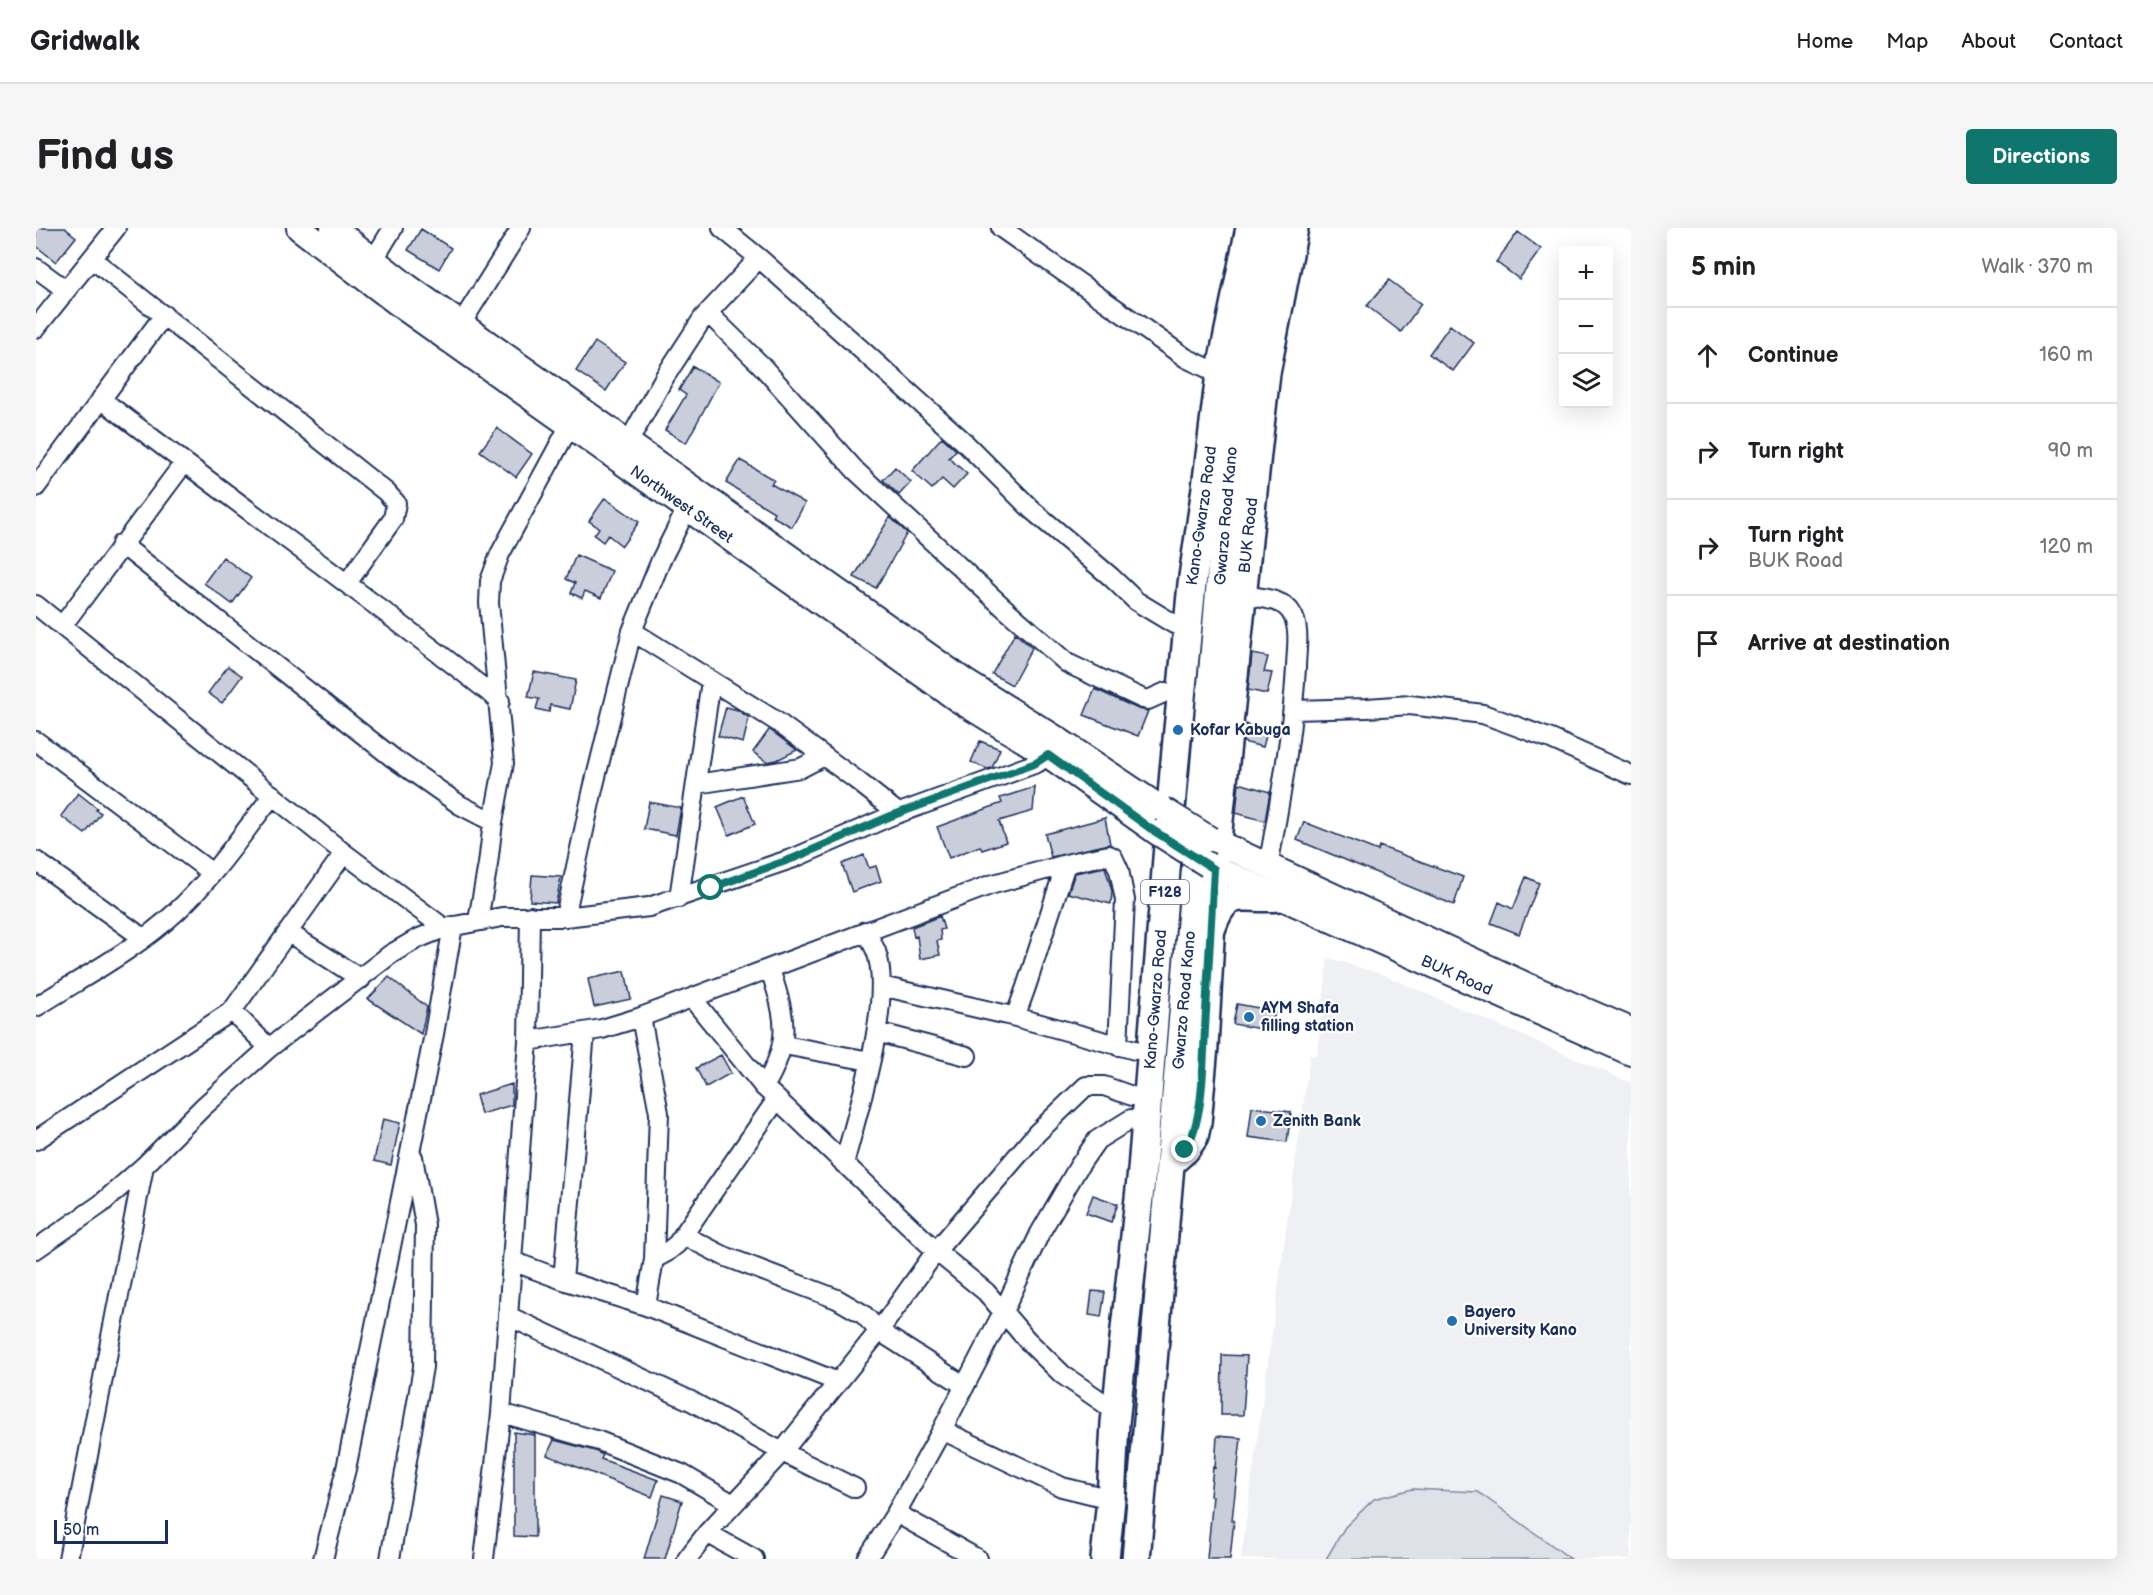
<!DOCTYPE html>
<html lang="en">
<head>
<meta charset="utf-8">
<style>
  body { margin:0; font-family:"Balsamiq Sans",sans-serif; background:#f6f6f6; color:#202124 }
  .controls { position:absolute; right:18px; top:18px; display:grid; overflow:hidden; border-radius:6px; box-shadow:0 6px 24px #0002 }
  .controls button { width:54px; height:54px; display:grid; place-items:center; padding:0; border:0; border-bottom:2px solid #e0e0e0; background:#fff; color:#202124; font:30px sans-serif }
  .scale { position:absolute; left:18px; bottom:15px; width:114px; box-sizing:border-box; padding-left:6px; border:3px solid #1b2f5e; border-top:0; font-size:16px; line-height:21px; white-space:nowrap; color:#1b2f5e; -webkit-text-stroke:4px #fff; paint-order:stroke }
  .stop { position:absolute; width:18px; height:18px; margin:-14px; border:4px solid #0f766e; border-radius:50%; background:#fff }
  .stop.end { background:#0f766e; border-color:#fff; box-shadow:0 2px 6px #0008 }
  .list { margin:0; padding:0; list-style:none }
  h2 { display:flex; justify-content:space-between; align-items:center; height:78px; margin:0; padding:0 24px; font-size:26px }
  h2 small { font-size:20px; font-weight:400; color:#757577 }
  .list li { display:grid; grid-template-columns:39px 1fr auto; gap:18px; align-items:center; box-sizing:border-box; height:96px; padding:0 24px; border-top:2px solid #e0e0e0 }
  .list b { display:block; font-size:22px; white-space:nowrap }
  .list p { margin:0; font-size:20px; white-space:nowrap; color:#757577 }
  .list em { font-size:20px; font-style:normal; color:#757577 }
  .icon { flex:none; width:33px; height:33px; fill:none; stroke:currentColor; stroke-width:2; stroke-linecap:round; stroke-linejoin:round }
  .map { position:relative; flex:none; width:1595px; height:1331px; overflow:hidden; border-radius:6px }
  header { display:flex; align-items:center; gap:36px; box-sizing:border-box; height:84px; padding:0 30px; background:#fff; border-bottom:2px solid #e0e0e0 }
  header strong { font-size:28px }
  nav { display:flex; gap:33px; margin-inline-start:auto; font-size:21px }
  .intro { display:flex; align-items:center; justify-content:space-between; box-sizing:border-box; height:144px; padding:0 36px }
  h1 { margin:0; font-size:42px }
  .button { padding:15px 27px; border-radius:6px; background:#0f766e; color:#fff; font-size:21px; font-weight:700 }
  main { display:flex; gap:36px; padding:0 36px }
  aside { flex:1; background:#fff; border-radius:6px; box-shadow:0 6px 24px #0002 }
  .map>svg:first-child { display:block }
  .built { fill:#eff0f4 }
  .green { fill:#dee1e7; stroke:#7c88a2; stroke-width:1.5 }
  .building { fill:#caceda; stroke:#1b2f5e; stroke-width:1.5 }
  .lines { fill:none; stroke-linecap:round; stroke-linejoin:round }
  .minor-casing { stroke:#1b2f5e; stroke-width:22 }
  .secondary-casing { stroke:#1b2f5e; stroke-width:28 }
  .primary-casing { stroke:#1b2f5e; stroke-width:32 }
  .minor { stroke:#fff; stroke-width:18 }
  .secondary { stroke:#fff; stroke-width:24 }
  .primary { stroke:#fff; stroke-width:27 }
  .secondary-bridge-casing { stroke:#1b2f5e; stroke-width:28; stroke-linecap:butt }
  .secondary-bridge { stroke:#fff; stroke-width:24 }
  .route { stroke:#0f766e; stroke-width:8 }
  .poi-dot { fill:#1f6fb2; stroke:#fff; stroke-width:2 }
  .labels { text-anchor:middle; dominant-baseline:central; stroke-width:4.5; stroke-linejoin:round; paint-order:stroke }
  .shield { fill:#fff; stroke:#5f6d8e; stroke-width:1.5 }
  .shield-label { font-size:15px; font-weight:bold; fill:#1b2f5e }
  .street-label { font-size:16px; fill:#1b2f5e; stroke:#fff }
  .poi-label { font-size:16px; font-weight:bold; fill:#1b2f5e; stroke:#fff; text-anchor:start }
</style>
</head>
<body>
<header>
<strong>Gridwalk</strong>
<nav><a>Home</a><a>Map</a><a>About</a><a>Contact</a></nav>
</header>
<div class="intro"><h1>Find us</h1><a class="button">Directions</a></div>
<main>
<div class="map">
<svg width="1595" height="1331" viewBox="0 0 1595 1331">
  <rect width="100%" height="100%" fill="#fff"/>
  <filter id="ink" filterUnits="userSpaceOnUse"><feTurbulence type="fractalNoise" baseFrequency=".0167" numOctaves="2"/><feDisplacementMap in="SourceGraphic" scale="12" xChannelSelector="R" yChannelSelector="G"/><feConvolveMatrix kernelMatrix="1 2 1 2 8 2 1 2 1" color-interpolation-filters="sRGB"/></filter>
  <g filter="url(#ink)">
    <path class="built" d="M1292,730L1345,746L1595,855V1331H1205L1274,827H1281Z"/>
    <path class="green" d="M1376,1261L1442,1264L1535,1331H1290L1309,1299L1338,1271Z"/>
    <path class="building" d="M0,0H29L40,9L20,34L0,18Z
      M385,1L415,20L403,41L372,22Z
      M1482,4L1505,21L1483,51L1460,34Z
      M1353,52L1385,76L1365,104L1331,78Z
      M1414,97L1438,115L1417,143L1393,126Z
      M559,114L589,134L570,163L540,143Z
      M657,138L683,154L650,215L629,202L650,167L643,162Z
      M461,200L496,226L480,249L444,223Z
      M906,209L920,222L913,230L931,246L917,261L906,251L896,261L876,243Z
      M704,232L738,252L735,256L769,275L756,299L736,288L738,284L690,255Z
      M859,239L875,254L863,267L847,252Z
      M569,270L603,294L586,318L572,307L567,314L558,307L563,300L553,293Z
      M854,289L871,305L840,360L818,349Z
      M540,327L576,343L565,370L549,363L546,370L535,365L539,355L530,351Z
      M187,329L215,350L196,376L168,355Z
      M979,405L996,420L976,457L956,446Z
      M1216,426L1232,429L1228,444L1236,445L1231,466L1212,462Z
      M192,438L206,448L186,475L172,465Z
      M498,444L540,452L534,481L514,477L513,484L500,481L503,471L492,469Z
      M1059,461L1102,481L1112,483L1102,508L1048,487Z
      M690,479L702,482L713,490L707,515L682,508Z
      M1209,496L1231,504L1227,519L1207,514Z
      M733,502H734L761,522L741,532L731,534L717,524Z
      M944,513L964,521L956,540L951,541L935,534Z
      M1203,555L1234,564L1229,593L1200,585Z
      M999,559L997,583L963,593L970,614L946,622L944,618L913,630L901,599L966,575L964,570Z
      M42,565L61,580L60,582L65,585L49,606L25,588Z
      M707,568L719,596L693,607L681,579Z
      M613,574L645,580L640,607L608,601Z
      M1069,590L1074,616L1015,629L1009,606Z
      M1268,594L1342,623L1343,618L1427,649L1418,677L1261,612Z
      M828,627L833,640L840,638L845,653L816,664L806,636Z
      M1069,639L1076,663L1075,676L1032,665L1039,645Z
      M496,647L525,649L520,675L494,673Z
      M1490,649L1503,655L1483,706L1455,695L1463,674L1477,681Z
      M904,688L908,701L904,702L905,712L901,713L904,727L884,731L881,708L878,709L876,699Z
      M589,743L595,771L558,779L552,751Z
      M353,749L391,779L385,806L332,771Z
      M1201,776L1239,783L1235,803L1197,796Z
      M685,827L695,845L670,859L660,840Z
      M476,856V877L445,886L440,867Z
      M1216,879L1255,884L1251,914L1212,909Z
      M347,891L364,895L355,937L338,933Z
      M1057,967L1082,976L1075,994L1050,985Z
      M1056,1063L1069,1064L1065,1089L1053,1087Z
      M1186,1127L1211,1128L1207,1187H1185Z
      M478,1204L499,1207V1309L478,1308Z
      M1181,1208L1205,1210L1196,1292H1198L1194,1331H1171L1177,1268H1174L1177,1239L1179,1240Z
      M518,1212L559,1223L567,1227L565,1231L622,1252L616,1269L511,1227Z
      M627,1267L646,1273L629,1331H608Z"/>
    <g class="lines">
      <g class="minor-casing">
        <path id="minor" d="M686,0L723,30L925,211L996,282L1075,349L1100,373L1138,396
          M965,0L1150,130L1184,146
          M56,31L350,264L360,275L357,291L311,355
          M338,31L357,0
          M0,40L30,62
          M672,85L725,137L820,243L966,378L1031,435L1107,471L1112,472L1130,464
          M425,96L485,0
          M0,100L80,0
          M65,171C197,273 333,369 464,473
          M592,215L628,150L667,90L723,30
          M0,259L128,87
          M85,316L357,530L424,577L457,594
          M1207,367C1223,370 1248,370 1256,386C1265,401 1260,424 1260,440C1256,508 1244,573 1232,639
          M0,377L308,625L408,700
          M26,398L148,235
          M596,403L740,493L819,551L862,585
          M1257,482L1331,480L1374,477L1447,486L1515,511L1595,547
          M0,513L176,645
          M660,556L765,540L788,528
          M0,633L107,710
          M643,670L675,453
          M529,689L557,561L596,403L625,332L651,280
          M442,692L452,636L457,594L468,535L453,375L454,353L464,326L534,197
          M253,705L325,751
          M845,758L976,788L1099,822
          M656,770L728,859L741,871L900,1023L950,1064L991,1112L1027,1147L1081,1184
          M0,779C47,749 99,722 140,684C177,650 206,606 237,567
          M196,783L233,820
          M976,788L981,784L990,759L1030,636
          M605,789L623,885L618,1031L610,1078
          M841,804L931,828
          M492,813L566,801L605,789L954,657L1038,634L1073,627L1077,629L1083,642L1089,672L1082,818
          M748,817L834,833
          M728,859C756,812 750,791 734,741
          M0,912L196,783L308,625
          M808,936C821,885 858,772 840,723C837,716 833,709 829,703
          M647,1007L688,1028L801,1071L827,1086L843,1103L929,1158
          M0,1021L65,976L108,938L167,879L233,820L355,726L381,711L408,700L466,689H529L613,679L758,630L855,588L1001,535L1012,527
          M618,1031L631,1024L641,1016L741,871
          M476,1033L527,1052L610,1078L802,1154
          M527,1052L549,805
          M472,1088L655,1173L746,1224L819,1260
          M465,1185L563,1213L646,1246L697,1276
          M906,1202L1026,1259L1075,1271
          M860,1285L942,1331
          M671,1305L718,1331
          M32,1331L108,938
          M287,1331L310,1241L398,806L417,698
          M354,1331L387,1139L389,997L377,929
          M448,1331L465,1185L492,813L494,688
          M651,1331L671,1305L746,1224L843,1103L900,1023L1001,905L1050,858H1068L1096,868
          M831,1331L860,1285L906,1202L967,1084L1004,1005L1043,938L1061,912L1095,891"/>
      </g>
      <g class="secondary-casing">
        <g id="secondary">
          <path id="s1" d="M263,0L368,80L921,471L1012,527L1122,605"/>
          <path d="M297,0L371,58L931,455L1021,511L1126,581"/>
          <path d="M1174,611L1488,756L1595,802"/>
          <path id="s2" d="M1172,637L1595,825"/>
        </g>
      </g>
      <g class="primary-casing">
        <g id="primary">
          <path d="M1176,699C1191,656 1208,673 1243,669"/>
          <path id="s3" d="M1134,935L1149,922L1158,909L1161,895L1168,818L1178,641L1221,225L1230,145L1258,0"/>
          <path id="s4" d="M1069,1331L1075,1271L1079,1195L1106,942L1138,543L1156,356L1170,260L1184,146L1214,0"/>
          <path id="s5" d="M1100,1331L1196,219L1239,0"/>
        </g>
      </g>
      <use href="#minor" class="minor"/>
      <use href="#secondary" class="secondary"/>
      <use href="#primary" class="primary"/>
      <g class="secondary-bridge-casing">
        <path id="secondary-bridge" d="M1126,581L1174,611
          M1122,605L1172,637"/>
      </g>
      <use href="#secondary-bridge" class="secondary-bridge"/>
    </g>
  </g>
  <g class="lines" filter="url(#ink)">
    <path class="route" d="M675,660L758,630L855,588L1000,535L1012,527L1115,601L1178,641C1175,695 1172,748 1169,801C1167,836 1168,893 1149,922"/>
  </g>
  <g class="poi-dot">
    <circle cx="1142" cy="502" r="6"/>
    <circle cx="1213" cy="789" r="6"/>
    <circle cx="1225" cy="893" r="6"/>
    <circle cx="1416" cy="1093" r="6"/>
  </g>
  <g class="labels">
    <rect class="shield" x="1105" y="652" width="48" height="24" rx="4.5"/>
    <g class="shield-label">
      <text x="1129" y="664">F128</text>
    </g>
    <g class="street-label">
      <text stroke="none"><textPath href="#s1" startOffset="472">Northwest Street</textPath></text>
      <text stroke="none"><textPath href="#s5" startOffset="1047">Gwarzo Road Kano</textPath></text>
      <text stroke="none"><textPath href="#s4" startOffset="1048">Kano-Gwarzo Road</textPath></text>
      <text stroke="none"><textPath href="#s3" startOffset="640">BUK Road</textPath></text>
      <text stroke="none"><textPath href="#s2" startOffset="272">BUK Road</textPath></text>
      <text stroke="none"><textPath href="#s4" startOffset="562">Kano-Gwarzo Road</textPath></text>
      <text stroke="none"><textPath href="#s5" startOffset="561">Gwarzo Road Kano</textPath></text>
    </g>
    <g class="poi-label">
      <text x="1154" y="502">Kofar Kabuga</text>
      <text x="1225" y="780">AYM Shafa<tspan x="1225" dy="18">filling station</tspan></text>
      <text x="1237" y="893">Zenith Bank</text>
      <text x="1428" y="1084">Bayero<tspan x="1428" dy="18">University Kano</tspan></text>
    </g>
  </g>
</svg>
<div class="controls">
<button>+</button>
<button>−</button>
<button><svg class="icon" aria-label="layers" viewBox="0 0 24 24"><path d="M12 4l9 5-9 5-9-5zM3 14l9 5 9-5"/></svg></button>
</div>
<div class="scale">50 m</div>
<div class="stop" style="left:675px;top:660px"></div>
<div class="stop end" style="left:1149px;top:922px"></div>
</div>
<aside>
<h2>5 min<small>Walk · 370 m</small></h2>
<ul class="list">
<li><svg class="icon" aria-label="ahead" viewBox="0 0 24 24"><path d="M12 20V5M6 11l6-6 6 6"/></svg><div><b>Continue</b></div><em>160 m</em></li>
<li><svg class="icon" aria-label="right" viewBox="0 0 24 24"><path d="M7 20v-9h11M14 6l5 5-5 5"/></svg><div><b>Turn right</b></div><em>90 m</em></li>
<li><svg class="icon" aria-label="right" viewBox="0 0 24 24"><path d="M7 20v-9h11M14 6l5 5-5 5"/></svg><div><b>Turn right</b><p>BUK Road</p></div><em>120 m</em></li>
<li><svg class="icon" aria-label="arrive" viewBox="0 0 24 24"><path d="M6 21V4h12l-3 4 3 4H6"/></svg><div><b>Arrive at destination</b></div></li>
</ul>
</aside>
</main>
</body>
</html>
